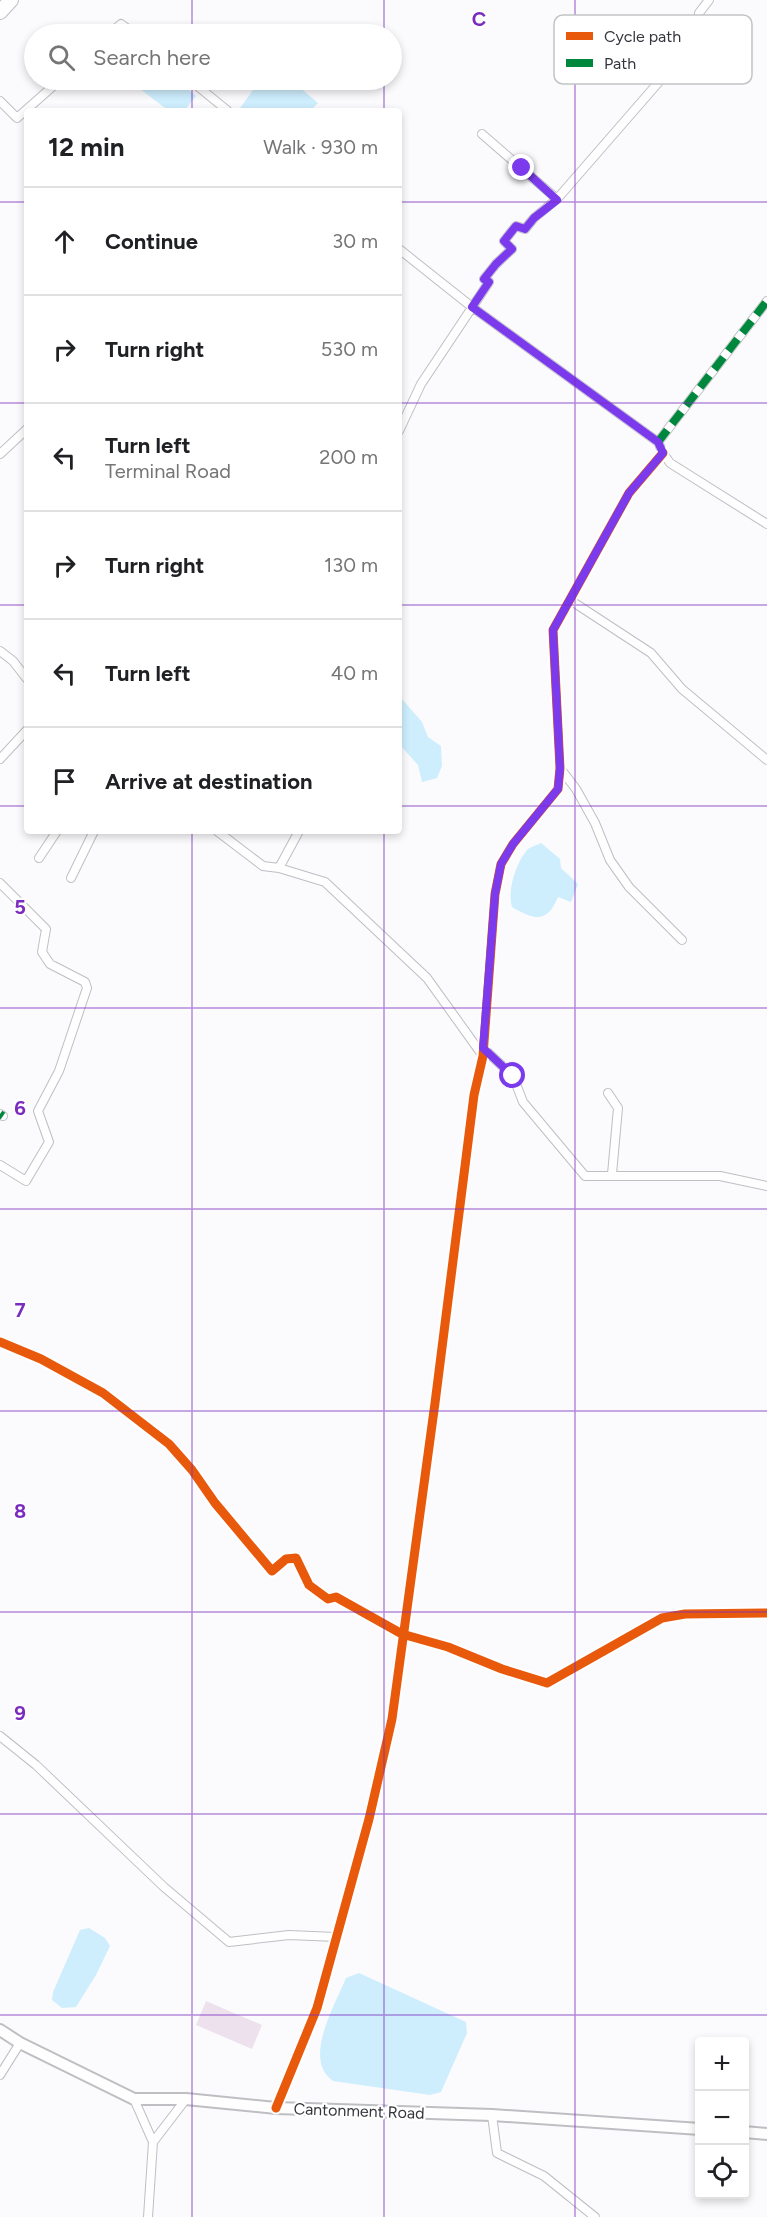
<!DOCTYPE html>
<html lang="en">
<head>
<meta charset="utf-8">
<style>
  body { margin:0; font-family:Figtree,sans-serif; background:#f6f6f6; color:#202124 }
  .controls { position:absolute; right:18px; bottom:18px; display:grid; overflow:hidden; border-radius:6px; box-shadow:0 3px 9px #0003 }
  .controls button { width:54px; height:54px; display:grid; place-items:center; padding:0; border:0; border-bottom:2px solid #e0e0e0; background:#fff; color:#202124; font:30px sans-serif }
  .stop { position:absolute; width:18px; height:18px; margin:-14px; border:4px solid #7c3aed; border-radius:50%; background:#fff }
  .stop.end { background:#7c3aed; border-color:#fff; box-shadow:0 2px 6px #0008 }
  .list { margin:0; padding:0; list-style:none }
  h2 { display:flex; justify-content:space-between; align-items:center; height:78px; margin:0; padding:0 24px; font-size:26px }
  h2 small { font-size:20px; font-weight:400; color:#757577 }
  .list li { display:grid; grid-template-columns:39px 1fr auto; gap:18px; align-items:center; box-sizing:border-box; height:108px; padding:0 24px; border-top:2px solid #e0e0e0 }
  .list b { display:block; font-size:22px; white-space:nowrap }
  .list p { margin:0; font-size:20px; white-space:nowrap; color:#757577 }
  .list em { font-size:20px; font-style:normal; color:#757577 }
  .icon { flex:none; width:33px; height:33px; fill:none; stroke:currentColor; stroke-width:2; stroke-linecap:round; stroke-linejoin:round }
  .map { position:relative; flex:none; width:767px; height:2217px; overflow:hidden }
  .search { position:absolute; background:#fff; box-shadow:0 3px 9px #0003; left:24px; top:24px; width:378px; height:66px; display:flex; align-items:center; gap:15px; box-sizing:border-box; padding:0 21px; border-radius:33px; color:#757577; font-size:22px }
  .panel { position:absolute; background:#fff; box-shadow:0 3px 9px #0003; left:24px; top:108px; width:378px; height:726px; border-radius:6px }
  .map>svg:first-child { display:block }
  .green { fill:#ede1ee }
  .water { fill:#ceeefd }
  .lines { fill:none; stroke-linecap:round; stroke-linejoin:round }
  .street-casing { stroke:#bebfc3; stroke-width:10 }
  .secondary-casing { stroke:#bebfc3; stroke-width:14 }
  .highway-casing { stroke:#bebfc3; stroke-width:16 }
  .street { stroke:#fefeff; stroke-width:8 }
  .secondary { stroke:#fefeff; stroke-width:10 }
  .highway { stroke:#fefeff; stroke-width:14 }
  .quiet { stroke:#00873e; stroke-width:8; stroke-dasharray:15 8; stroke-linecap:butt }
  .cycleway-casing { stroke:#fff; stroke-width:13 }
  .cycleway { stroke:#e8590c; stroke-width:9 }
  .route { stroke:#7c3aed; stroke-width:8 }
  .grid { fill:none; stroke:#7b2cbf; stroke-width:1.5; stroke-opacity:0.55 }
  .labels { text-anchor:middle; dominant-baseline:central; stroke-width:4.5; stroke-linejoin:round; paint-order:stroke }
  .street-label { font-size:16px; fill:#35363d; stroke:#fff }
  .key { fill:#fff; stroke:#c2c3c5; stroke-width:1.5 }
  .key-label { font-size:16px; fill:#35363d }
  .grid-label { font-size:20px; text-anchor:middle; font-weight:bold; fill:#7b2cbf; stroke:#fff; stroke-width:4.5; stroke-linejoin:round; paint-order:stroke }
</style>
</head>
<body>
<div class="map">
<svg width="767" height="2217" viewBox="0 0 767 2217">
  <rect width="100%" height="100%" fill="#fbfbfd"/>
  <path class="green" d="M206,2001L262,2025L252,2049L196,2025Z"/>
  <path class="water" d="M149,80H177L196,96L184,111H169L140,89Z
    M260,80H291L318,103L310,111H238Z
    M402,699L422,722L428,737L441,746L442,766L437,778L422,782L418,765L399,744V700Z
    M541,843L560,859L561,868L578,884L571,902L558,897C547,924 534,920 512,907C507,891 516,862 528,849C531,847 537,845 541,843Z
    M89,1928L105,1938L110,1946L96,1975L76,2007L62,2008L52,2000L53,1992L80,1930Z
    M359,1973L466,2022L467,2033L441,2092L430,2095L333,2081C302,2060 335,2005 346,1978Z"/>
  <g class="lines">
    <g class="street-casing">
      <path id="street" d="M109,34L121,24L135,34
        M621,35L666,74
        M190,80L228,111
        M0,101L17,118L60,80
        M482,134L557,199
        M399,249L472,307L658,442L663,453L670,463L767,524
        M399,431L421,384L489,282L484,279L496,264L512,249L504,241L516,226L525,229L534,218L557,199L691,45L697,36L699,13L709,0
        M658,442L767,301
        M0,454L27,429
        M570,600L651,653L682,689L767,760
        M0,651L13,661L27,679
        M0,759L27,730
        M560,768L576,789L595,823L610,860L629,887L682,940
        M217,831L263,866L279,868L325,882L427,978L483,1056
        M39,858L57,831
        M279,868L299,831
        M71,878L94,831
        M0,883L46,929L42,952L50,964L85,982L87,988L59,1071L38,1111L49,1142L26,1181L0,1165
        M483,1048L513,1076L523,1102L585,1176H720L767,1186
        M608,1093L618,1108L612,1174
        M0,1114L3,1116
        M0,1342L41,1359L103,1393L169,1444L192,1470L215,1503L272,1571L286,1559L296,1558L309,1585L328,1599L336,1597L402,1634L448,1647L502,1669L547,1683L662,1618L685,1614L767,1613
        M0,1736L36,1765L164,1887L229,1942L289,1935L336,1937
        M0,2075L20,2043
        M134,2099L153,2142L148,2217
        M276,2108L317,2008L369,1819L392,1719L435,1403L474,1095L483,1056L495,894L501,864L513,844L558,789L560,768L553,630L629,493L663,453
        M492,2115L497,2153L544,2176L595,2217
        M153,2142L186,2099"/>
    </g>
    <g class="secondary-casing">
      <path id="secondary" d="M0,2030L20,2043L134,2099H186L276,2108L492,2115L700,2129
        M744,2132L767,2134"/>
    </g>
    <g class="highway-casing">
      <path id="highway" d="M0,12L11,0"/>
    </g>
    <use href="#street" class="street"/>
    <use href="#secondary" class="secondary"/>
    <use href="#highway" class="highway"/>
    <path class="quiet" d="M658,442L767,301
      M0,1114L3,1116"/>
    <g class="cycleway-casing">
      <path id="cycleway" d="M0,1342L41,1359L103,1393L169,1444L192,1470L215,1503L272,1571L286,1559L296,1558L309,1585L328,1599L336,1597L402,1634L448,1647L502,1669L547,1683L662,1618L685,1614L767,1613
        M276,2108L317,2008L369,1819L392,1719L435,1403L474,1095L483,1056L495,894L501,864L513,844L558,789L560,768L553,630L629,493L663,453"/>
    </g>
    <use href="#cycleway" class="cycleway"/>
  </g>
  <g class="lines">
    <path class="route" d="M513,1076L483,1048L495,894L501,864L513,844L558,789L560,768L553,630L629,493L663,453L658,442L472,307L489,282L484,279L496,264L512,249L504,241L516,226L525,229L534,218L557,200L522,168"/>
  </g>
  <path class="grid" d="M192,0V34M384,0V34M575,0V2217M192,80V111M384,80V111M0,202H27M399,202H767M0,403H27M399,403H767M0,605H27M399,605H767M0,806H27M399,806H767M192,831V2217M384,831V2217M0,1008H767M0,1209H767M0,1411H767M0,1612H767M0,1814H767M0,2015H767"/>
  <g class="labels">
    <g class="street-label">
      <text transform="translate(359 2111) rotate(2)">Cantonment Road</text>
    </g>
  </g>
  <rect x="554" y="15" width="198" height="69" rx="9" class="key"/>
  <rect x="566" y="32" width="27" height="8" fill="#e8590c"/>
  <rect x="566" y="59" width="27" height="8" fill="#00873e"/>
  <g class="key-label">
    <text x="604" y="42">Cycle path</text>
    <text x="604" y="69">Path</text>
  </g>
  <g class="grid-label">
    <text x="479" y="26">C</text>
    <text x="20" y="914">5</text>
    <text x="20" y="1115">6</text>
    <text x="20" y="1317">7</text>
    <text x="20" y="1518">8</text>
    <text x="20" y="1720">9</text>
  </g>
</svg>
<div class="controls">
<button>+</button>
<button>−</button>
<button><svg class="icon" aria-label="locate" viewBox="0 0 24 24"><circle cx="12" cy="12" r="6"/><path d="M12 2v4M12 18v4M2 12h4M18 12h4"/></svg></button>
</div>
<div class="stop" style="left:513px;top:1076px"></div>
<div class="stop end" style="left:522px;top:168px"></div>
<div class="search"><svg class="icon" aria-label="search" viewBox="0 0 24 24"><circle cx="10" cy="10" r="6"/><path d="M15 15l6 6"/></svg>Search here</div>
<section class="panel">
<h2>12 min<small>Walk · 930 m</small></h2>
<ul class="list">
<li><svg class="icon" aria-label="ahead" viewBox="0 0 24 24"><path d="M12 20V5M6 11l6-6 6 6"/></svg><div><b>Continue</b></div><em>30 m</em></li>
<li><svg class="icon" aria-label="right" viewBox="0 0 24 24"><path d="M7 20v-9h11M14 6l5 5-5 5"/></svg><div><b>Turn right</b></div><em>530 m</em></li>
<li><svg class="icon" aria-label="left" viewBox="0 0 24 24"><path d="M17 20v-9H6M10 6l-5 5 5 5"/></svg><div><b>Turn left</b><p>Terminal Road</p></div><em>200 m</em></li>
<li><svg class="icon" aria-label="right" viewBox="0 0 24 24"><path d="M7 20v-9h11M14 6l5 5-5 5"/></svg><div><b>Turn right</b></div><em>130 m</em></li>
<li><svg class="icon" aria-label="left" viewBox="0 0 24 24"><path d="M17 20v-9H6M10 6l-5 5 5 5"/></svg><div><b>Turn left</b></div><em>40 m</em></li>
<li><svg class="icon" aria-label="arrive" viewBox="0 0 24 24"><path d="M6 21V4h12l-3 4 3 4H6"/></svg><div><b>Arrive at destination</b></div></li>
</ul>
</section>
</div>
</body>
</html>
